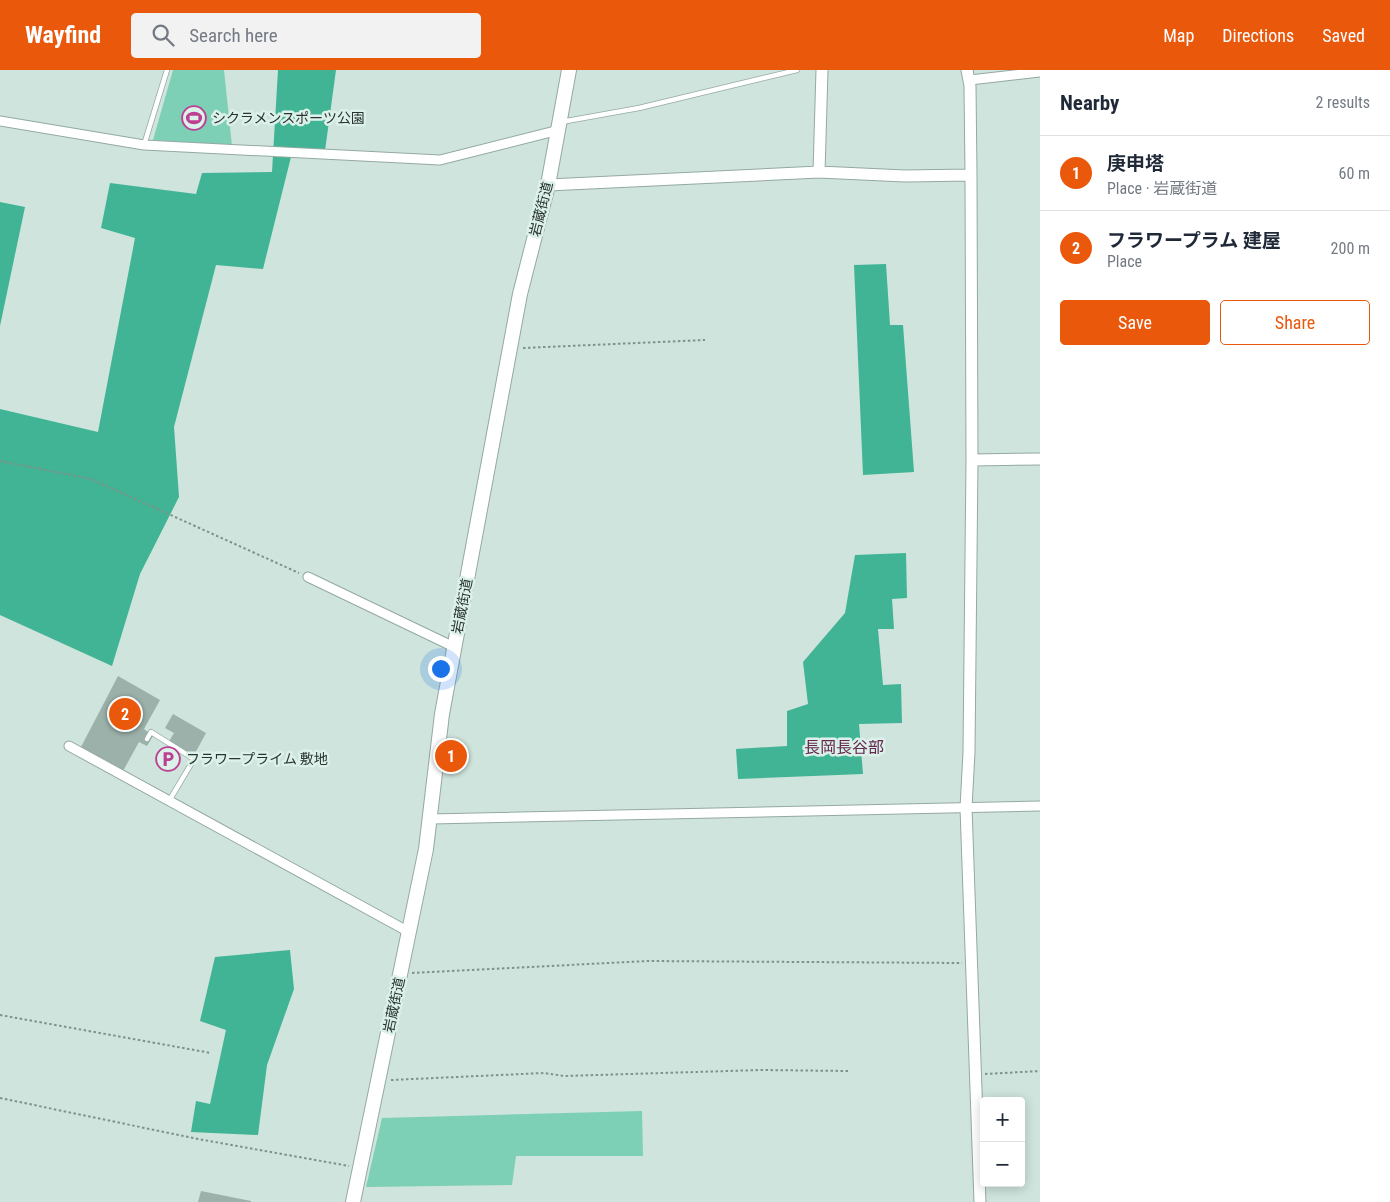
<!DOCTYPE html>
<html lang="en">
<head>
<meta charset="utf-8">
<style>
  body { margin:0; font-family:"Roboto Condensed","Noto Sans JP",sans-serif; background:#f2f2f3; color:#1f2937 }
  .controls { position:absolute; right:15px; bottom:15px; display:grid; overflow:hidden; border-radius:5px; box-shadow:0 2px 12px #0003 }
  .controls button { width:45px; height:45px; display:grid; place-items:center; padding:0; border:0; border-bottom:1px solid #e0e1e3; background:#fff; color:#1f2937; font:25px sans-serif }
  .you { position:absolute; left:440px; top:598px; width:18px; height:18px; margin:-12px; border:4px solid #fff; border-radius:50%; background:#1a73e8; box-shadow:0 0 0 8px #1a73e833 }
  .badge { display:grid; place-items:center; width:32px; height:32px; border-radius:50%; background:#ea580c; color:#fff; font-size:16px; font-weight:700 }
  .pin { position:absolute; translate:-50% -50%; border:2px solid #fff; box-shadow:0 1px 5px #0006 }
  .list { margin:0; padding:0; list-style:none }
  h2 { display:flex; justify-content:space-between; align-items:center; height:65px; margin:0; padding:0 20px; font-size:21px }
  h2 small { font-size:16px; font-weight:400; color:#747a83 }
  .list li { display:grid; grid-template-columns:32px 1fr auto; gap:15px; align-items:center; box-sizing:border-box; height:75px; padding:0 20px; border-top:1px solid #e0e1e3 }
  .list b { display:block; font-size:19px; white-space:nowrap }
  .list p { margin:0; font-size:16px; white-space:nowrap; color:#747a83 }
  .list em { font-size:16px; font-style:normal; color:#747a83 }
  .actions { display:flex; gap:10px; padding:15px 20px }
  .actions a { flex:1; padding:11px 0; border:1px solid #ea580c; border-radius:5px; text-align:center; font-size:18px; color:#ea580c }
  .actions .main { background:#ea580c; color:#fff }
  .icon { flex:none; width:28px; height:28px; fill:none; stroke:currentColor; stroke-width:2; stroke-linecap:round; stroke-linejoin:round }
  .map { position:relative; flex:none; width:1040px; height:1132px; overflow:hidden }
  header { display:flex; align-items:center; gap:30px; box-sizing:border-box; height:70px; padding:0 25px; background:#ea580c; color:#fff }
  header strong { font-size:24px }
  nav { display:flex; gap:28px; margin-inline-start:auto; font-size:18px }
  .search { width:350px; height:45px; background:#f2f2f3; display:flex; align-items:center; gap:12px; box-sizing:border-box; padding:0 18px; border-radius:5px; color:#747a83; font-size:19px }
  main { display:flex }
  aside { flex:1; background:#fff }
  .map>svg:first-child { display:block }
  .green { fill:#7dd0b5 }
  .forest { fill:#40b494 }
  .building { fill:#9cb1aa }
  .lines { fill:none; stroke-linecap:round; stroke-linejoin:round }
  .service-casing { stroke:#94a9a1; stroke-width:6 }
  .minor-casing { stroke:#94a9a1; stroke-width:11 }
  .tertiary-casing { stroke:#94a9a1; stroke-width:13 }
  .primary-casing { stroke:#94a9a1; stroke-width:16 }
  .path { stroke:#80908a; stroke-width:2; stroke-dasharray:2.5 2.5; stroke-linecap:butt }
  .service { stroke:#fff; stroke-width:4.5 }
  .minor { stroke:#fff; stroke-width:9 }
  .tertiary { stroke:#fff; stroke-width:11 }
  .primary { stroke:#fff; stroke-width:14 }
  .labels { text-anchor:middle; dominant-baseline:central; stroke-width:5; stroke-linejoin:round; paint-order:stroke }
  .poi-label { font-size:14px; fill:#2a3330; stroke:#dbf1e9; text-anchor:start }
  .street-label { font-size:14px; fill:#2a3330; stroke:#dbf1e9 }
  .quarter-label { font-size:16px; fill:#65284e; stroke:#dbf1e9 }
</style>
</head>
<body>
<header>
<strong>Wayfind</strong>
<div class="search"><svg class="icon" aria-label="search" viewBox="0 0 24 24"><circle cx="10" cy="10" r="6"/><path d="M15 15l6 6"/></svg>Search here</div>
<nav><a>Map</a><a>Directions</a><a>Saved</a></nav>
</header>
<main>
<div class="map">
<svg width="1040" height="1132" viewBox="0 0 1040 1132">
  <rect width="100%" height="100%" fill="#cee4dc"/>
  <path class="green" d="M173,0H224L232,76L153,70Z
    M642,1041L643,1086H516L512,1115L366,1117L382,1048Z"/>
  <path class="forest" d="M278,0H336L324,88L291,87L263,199L216,195L174,357L179,427L140,504L112,596L0,545V339L98,362L135,168L101,158L110,113L196,124L202,103L272,102Z
    M0,132L25,137L0,256Z
    M886,194L890,255H903L914,402L863,405L854,195Z
    M906,483L907,528L892,529L894,559H878L883,615L901,614L902,653L859,654L863,704L738,709L736,679L787,676V641L808,634L803,592L845,543L855,485Z
    M290,880L294,919L267,995L258,1065L191,1062L196,1031L210,1034L226,960L200,951L215,887Z"/>
  <path class="building" d="M118,606L160,630L144,659L153,666L147,676L139,672L123,701L81,677Z
    M173,644L206,663L193,687L168,673L174,663L165,658Z
    M201,1121L251,1131V1132H198Z"/>
  <g class="lines">
    <g class="service-casing">
      <path id="service" d="M561,52L639,38L797,0
        M144,75L167,0
        M147,669L151,662L194,689L169,731"/>
    </g>
    <g class="minor-casing">
      <path id="minor" d="M970,10L1040,2
        M0,51L144,75L440,90L559,60
        M308,507L454,577
        M69,676L409,862
        M431,749L1040,736"/>
    </g>
    <g class="tertiary-casing">
      <path id="tertiary" d="M967,0L970,16L971,105L972,390L969,682L966,738L980,1132
        M819,102L905,106L971,105
        M548,115L819,102L822,0
        M972,390L1040,389"/>
    </g>
    <g class="primary-casing">
      <path id="primary" d="M353,1132L426,779L442,644L520,224L548,115L569,0"/>
    </g>
    <path class="path" d="M523,278L705,270
      M0,391L91,409L299,503
      M412,903L648,891L962,893
      M0,945L211,983
      M985,1004L1040,1001
      M391,1010L544,1003L564,1006L761,1000L848,1001
      M0,1028L198,1069L349,1096"/>
    <use href="#service" class="service"/>
    <use href="#minor" class="minor"/>
    <use href="#tertiary" class="tertiary"/>
    <use href="#primary" class="primary"/>
  </g>
  <defs>
    <g id="stadium-ring" transform="scale(1.25)"><circle r="9.5" fill="#dbf1e9" stroke="#bc4091" stroke-width="1.5"/><path d="M0-5a6.5 5 0 1 0 0 10a6.5 5 0 1 0 0-10ZM-3.5-1.8h7v3.6h-7Z" fill="#bc4091"/></g>
    <g id="parking-ring" transform="scale(1.25)"><circle r="9.5" fill="#dbf1e9" stroke="#bc4091" stroke-width="1.5"/><path d="M-3.5-5.5H1a3.5 3.5 0 0 1 0 7H-1V5.5H-3.5ZM-1-3.4V-.6H.8a1.4 1.4 0 0 0 0-2.8Z" fill="#bc4091"/></g>
  </defs>
  <g fill-rule="evenodd">
    <use href="#stadium-ring" x="194" y="48"/>
    <use href="#parking-ring" x="168" y="689"/>
  </g>
  <g class="labels">
    <g class="poi-label">
      <text x="212" y="48">シクラメンスポーツ公園</text>
      <text x="186" y="689">フラワープライム 敷地</text>
    </g>
    <g class="street-label">
      <text transform="translate(541 139) rotate(-76)">岩蔵街道</text>
      <text transform="translate(462 536) rotate(-79)">岩蔵街道</text>
      <text transform="translate(394 935) rotate(-78)">岩蔵街道</text>
    </g>
    <g class="quarter-label">
      <text x="844" y="677">長岡長谷部</text>
    </g>
  </g>
</svg>
<div class="controls">
<button>+</button>
<button>−</button>
</div>
<div class="you"></div>
<div class="pin badge" style="left:451px;top:686px">1</div>
<div class="pin badge" style="left:125px;top:644px">2</div>
</div>
<aside>
<h2>Nearby<small>2 results</small></h2>
<ul class="list">
<li><span class="badge">1</span><div><b>庚申塔</b><p>Place · 岩蔵街道</p></div><em>60 m</em></li>
<li><span class="badge">2</span><div><b>フラワープラム 建屋</b><p>Place</p></div><em>200 m</em></li>
</ul>
<div class="actions"><a class="main">Save</a><a>Share</a></div>
</aside>
</main>
</body>
</html>
